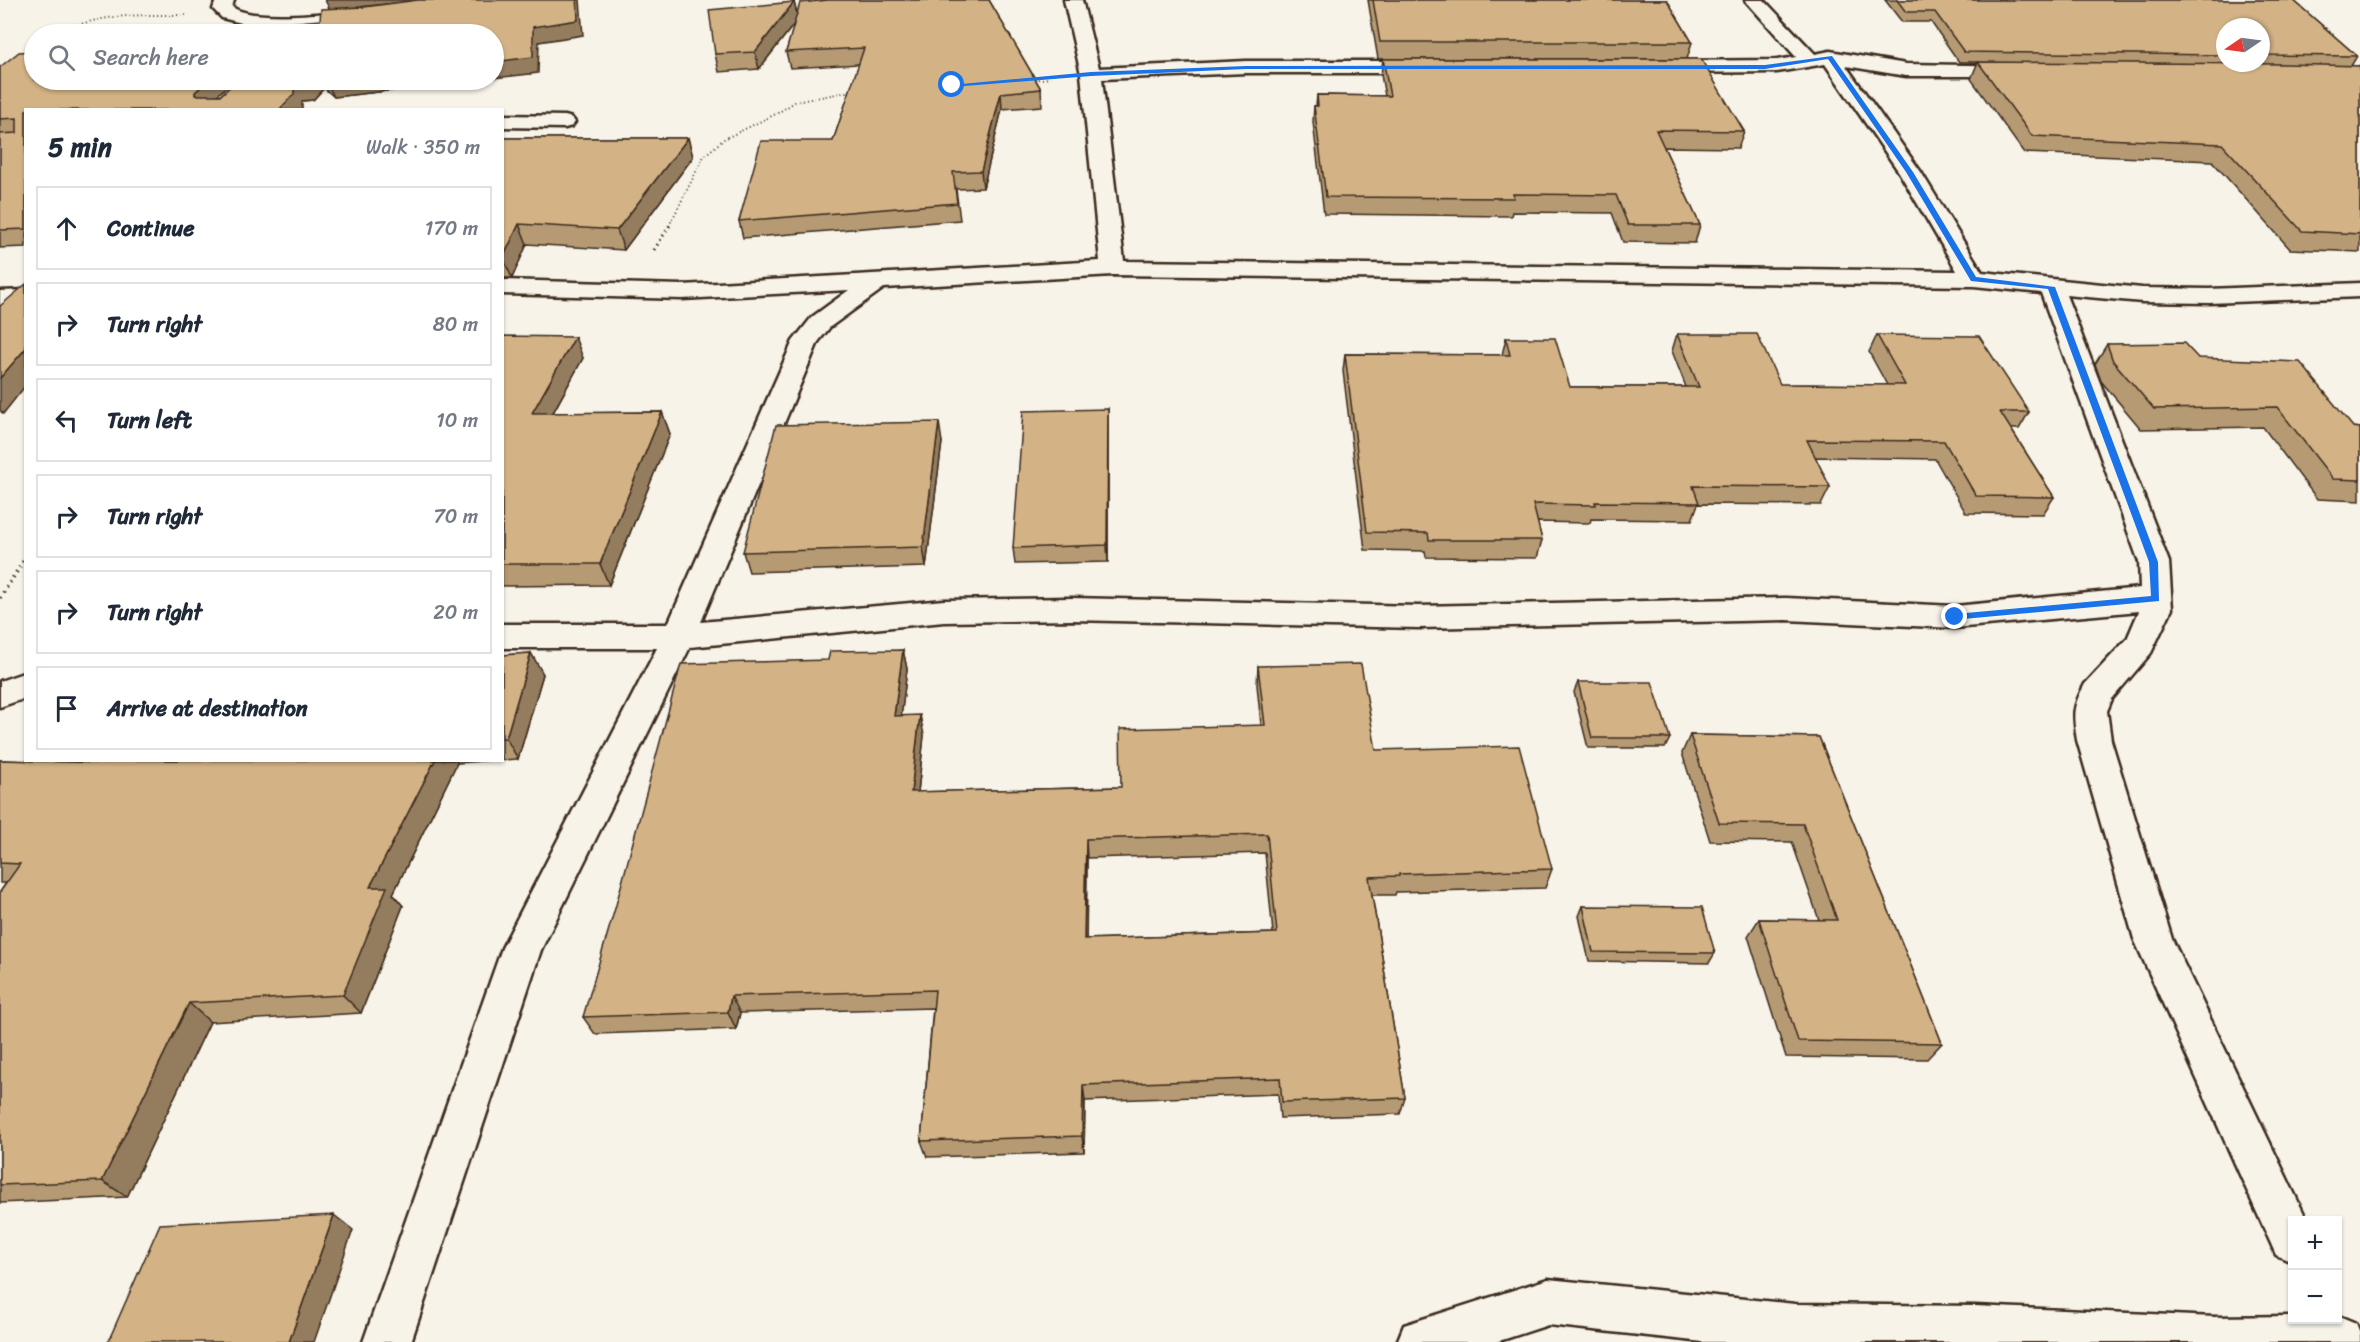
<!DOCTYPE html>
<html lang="en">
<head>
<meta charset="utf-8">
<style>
  body { margin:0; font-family:Sriracha,sans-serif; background:#f6f6f7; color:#1f2937 }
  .controls { position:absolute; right:18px; bottom:18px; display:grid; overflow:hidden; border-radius:0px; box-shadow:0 2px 4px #0004 }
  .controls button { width:54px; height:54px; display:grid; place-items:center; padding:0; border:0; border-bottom:2px solid #e0e1e3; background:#fff; color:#1f2937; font:30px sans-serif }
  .compass { position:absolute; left:2216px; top:18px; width:54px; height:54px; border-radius:50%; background:#fff; box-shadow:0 2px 4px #0004; rotate:257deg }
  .stop { position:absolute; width:18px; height:18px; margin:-14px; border:4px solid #1a73e8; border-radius:50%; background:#fff }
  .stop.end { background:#1a73e8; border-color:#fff; box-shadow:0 2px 6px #0008 }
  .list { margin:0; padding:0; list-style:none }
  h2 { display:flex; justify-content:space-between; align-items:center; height:78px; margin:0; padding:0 24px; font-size:26px }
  h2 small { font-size:20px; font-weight:400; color:#747a83 }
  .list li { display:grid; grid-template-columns:39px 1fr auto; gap:18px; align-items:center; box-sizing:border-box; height:84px; margin:0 12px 12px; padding:0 12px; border:2px solid #e0e1e3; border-radius:0px }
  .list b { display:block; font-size:22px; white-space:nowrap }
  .list em { font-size:20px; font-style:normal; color:#747a83 }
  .icon { flex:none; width:33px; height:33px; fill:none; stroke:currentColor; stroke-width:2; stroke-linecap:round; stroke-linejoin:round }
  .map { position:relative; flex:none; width:2360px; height:1342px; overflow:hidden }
  .search { position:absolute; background:#fff; box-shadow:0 2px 4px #0004; left:24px; top:24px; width:480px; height:66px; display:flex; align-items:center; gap:15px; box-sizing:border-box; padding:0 21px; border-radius:33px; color:#747a83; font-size:22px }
  .panel { position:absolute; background:#fff; box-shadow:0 2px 4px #0004; left:24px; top:108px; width:480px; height:654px; border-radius:0px }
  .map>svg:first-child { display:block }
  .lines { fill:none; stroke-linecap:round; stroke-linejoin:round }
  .minor-casing { stroke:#3b2a1e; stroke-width:5 }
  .path-far2 { stroke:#3b2a1e; stroke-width:2; stroke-dasharray:1 3; stroke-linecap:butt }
  .path-far1 { stroke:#3b2a1e; stroke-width:3; stroke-dasharray:1.5 4; stroke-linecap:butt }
  .path { stroke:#3b2a1e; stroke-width:4; stroke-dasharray:1.5 4.5; stroke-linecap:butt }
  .minor { fill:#f7f3e8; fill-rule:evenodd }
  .wall { fill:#b59a73; stroke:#3b2a1e; stroke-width:1.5; fill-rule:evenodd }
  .shaded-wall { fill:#947d5e; stroke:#3b2a1e; stroke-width:1.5 }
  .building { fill:#d3b386; stroke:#3b2a1e; stroke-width:1.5; fill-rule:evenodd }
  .route { fill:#1a73e8 }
</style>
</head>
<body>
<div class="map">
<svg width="2360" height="1342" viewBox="0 0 2360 1342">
  <rect width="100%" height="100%" fill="#f7f3e8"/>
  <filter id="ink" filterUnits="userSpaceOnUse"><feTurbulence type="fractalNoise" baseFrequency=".0167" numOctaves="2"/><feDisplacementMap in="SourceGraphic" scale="12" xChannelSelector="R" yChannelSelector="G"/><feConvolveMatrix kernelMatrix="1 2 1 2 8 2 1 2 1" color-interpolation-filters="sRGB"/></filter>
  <g filter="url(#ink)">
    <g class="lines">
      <g class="minor-casing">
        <path id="minor" d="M216,0H234L232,7C255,23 335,12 364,9L371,11L373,15L371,19L364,21L281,26L273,31L222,18L213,9Z
          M1064,0H1082L1099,68L1246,61H1428L1435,63L1438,67L1435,71L1428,73H1246L1102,79L1124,261L1957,271L1899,172L1825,64L1777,72L1662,73L1655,71L1652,67L1655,63L1662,61L1777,60L1796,57L1745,0H1764L1815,54L1830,51L1906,64L2026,66L2029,70L2026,74L2019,76H1906L1846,66L1921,172L1982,272L2142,288L2209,289L2360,283V297L2209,303L2142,302L2066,295L2169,562L2172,609L2151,653L2112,699L2107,711L2111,740L2172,939L2307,1220H2292V1262L2276,1255L2134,939L2077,740C2073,714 2072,708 2085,684L2127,639L2139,611L1955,628L1786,620L1419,628L1071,620L944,622L690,647L541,950L411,1342H363L502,948L657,648H502V624H668L793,341L812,317L849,290L682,299L502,294V280L682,285L1100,261L1081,74ZM1113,275L1974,286L2041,293L2139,562L2140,588L1955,606L1786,598L1419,606L1071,598L944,600L701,622L818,342L830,327L884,288Z
          M502,115L565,116L572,118L575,122L572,126L565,128L502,127Z
          M26,290V304L0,305V291Z
          M26,672V698L0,707V681Z
          M1548,1279L1795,1304L1975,1306L2215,1317L2292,1316V1320H2338L2339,1316L2356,1323L2360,1333V1342H1703L1548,1325L1496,1342H1397L1404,1325Z"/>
      </g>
      <path class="path-far2" d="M56,34C98,13 140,15 186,15
        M27,53L34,47
        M1030,80L1050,78
        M669,226L704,156L724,139L776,114L795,102L852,91"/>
      <path class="path-far1" d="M654,250L670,225"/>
      <path class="path" d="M0,598L26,557"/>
      <use href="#minor" class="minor"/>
    </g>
    <path class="wall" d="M815,0H989L1041,89L1042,106L1002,109L983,188L956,189L960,220L743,238L739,221L833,141L859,64L790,68L786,52L795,23L759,69L719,72L715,54L794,2L797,15L816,1Z
      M1368,0H1667L1692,42L1687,59H1378Z
      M1885,0H2293L2357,56L2351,66H2360V252L2290,249L2212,161L2024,153L1971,79L1978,62H1959L1931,22H1902ZM2225,27H2261V63H2225Z
      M1383,59L1744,131L1738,148L1664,147L1700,225L1695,243L1623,242L1612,213L1512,212L1511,216L1324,214L1313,122L1314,106H1316L1317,95L1385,96L1381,75Z
      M0,67L34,80H234L217,95H221L237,80H485L334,97L324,88L313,100L302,101L26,110V247L0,248Z
      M502,138H688L693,157L624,250L527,244L512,278H502Z
      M1677,334L1780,384L1887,385L1869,352L1877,335L2029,412L2019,429H2011L2054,497L2043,514L1966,513L1935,459L1815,457L1830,487L1821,505L1698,504L1692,520L1591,519L1590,523L1537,522L1542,540L1537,558L1426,557L1425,551L1365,550L1343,371L1345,354L1502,355L1506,338L1570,387H1686L1672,351Z
      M502,336L583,358L553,413L662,412L670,434L609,585L502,586Z
      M2107,344L2198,358L2353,427L2360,428V501L2317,499L2263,427L2141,429L2101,381L2095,364Z
      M1108,409V562L1015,564L1013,548Z
      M942,442L926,567L749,572L743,552Z
      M903,650L907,669L901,716L924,735L918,792L1121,787L1261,725L1257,685L1258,666L1376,750L1552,869L1545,888L1396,892L1395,895H1372L1405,1098L1400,1114L1280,1118L1278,1094L1085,1101L1084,1152L927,1157L921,1141L933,1008L740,1013L736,1029L595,1034L583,1017L828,660ZM1265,853L1273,933L1086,939L1087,858Z
      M531,653L543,674L518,759L502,760V655Z
      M1578,682L1670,738L1665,748H1588L1574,692Z
      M1690,735L1819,737L1942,1043L1927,1059L1786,1057L1748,936L1759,919L1819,920L1792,842L1710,841L1682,753Z
      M0,760L108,763L110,760H494L457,763L393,894L403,906L361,1013L210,1022L127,1197L0,1203V892L6,883H0Z
      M1583,906L1715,953L1709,963L1589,961L1579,916Z"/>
    <path class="shaded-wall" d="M325,0H425L330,10Z
      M577,0H580L583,35L539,42L538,73L494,78V62L533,27Z
      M794,2L798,19L759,69L755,52Z
      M209,80H234L203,108L195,95V92Z
      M309,80H320L324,88L313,100L302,101V110H279L294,85Z
      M341,80H485L334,97L326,81Z
      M1001,93L1002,109L983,188L981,171Z
      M688,138L693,157L624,250L617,230Z
      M519,224L527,244L512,278L503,258Z
      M575,337L583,358L541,434L532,413Z
      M26,348V385L3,414L0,410V378Z
      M1108,409V562L1107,545Z
      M662,412L670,434L609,585L600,564Z
      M939,422L942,442L926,567L923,547Z
      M903,650L907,669L899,735L894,716Z
      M531,653L543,674L518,759L506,738Z
      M920,715L924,735L916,811L911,792Z
      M435,760H456L457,763L393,894L403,906L361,1013L343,995L370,887Z
      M1086,839L1087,858L1086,957L1084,939Z
      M731,996L740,1013L736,1029L728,1012Z
      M189,1003L210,1022L127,1197L102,1181Z
      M1083,1085L1085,1101L1084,1152L1082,1136Z
      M334,1215L353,1230L314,1342H289Z"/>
    <path class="building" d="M418,0H577L578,20L533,27V57L494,62V34H172L320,20L321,9L364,7Z
      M828,0H989L1041,89L1001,93L981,171L953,172L957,203L739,221L761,141H833L864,48L786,52L800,3Z
      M1373,0H1667L1692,42H1380Z
      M1897,0H2293L2357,56L2261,55V27H2225V55L1964,52L1935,12H1906Z
      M794,2L755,52L715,54L709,10Z
      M34,51V80H209L195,92V95H221L237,80H309L305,84L294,85V94L279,110H26V229L0,230V134L17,133V118L0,119V67L19,52Z
      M1383,59H1701L1744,131L1656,130L1700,225H1628L1616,195L1513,194L1514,198L1326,197L1314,106H1318L1317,95L1390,96Z
      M1978,62L2285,64L2360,66V234L2302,231L2222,144L2032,136Z
      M324,80H341L326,81Z
      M502,138H688L617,230L519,224L503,258Z
      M26,284V348L0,378V306Z
      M1677,334H1757L1780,384L1905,385L1877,335L1979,336L2029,412H2000L2054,497L1976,496L1944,441L1807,440L1830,487L1693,486L1699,503L1595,502L1596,505L1533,504L1542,540H1429L1428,533L1367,532L1345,354L1510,355L1506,338H1555L1570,387H1699Z
      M502,336L575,337L532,413L662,412L600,564H502Z
      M2184,343L2198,358L2300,362L2353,427L2360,428V480L2333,479L2277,407L2154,409L2113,361L2107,344Z
      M1108,409L1107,545L1013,548L1023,411Z
      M939,422L923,547L743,552L776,425Z
      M903,650L894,716L920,715L911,792L1121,787L1120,729L1265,725L1258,666L1361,664L1376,750L1519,746L1552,869L1399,874V876L1369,877L1405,1098L1282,1102L1280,1078L1083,1085L1082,1136L921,1141L935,990L731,996L728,1012L583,1017L616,905L681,664L828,660L830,651ZM1267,834L1277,933L1084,939L1086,839Z
      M531,653L506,738H502V655Z
      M1578,682H1652L1670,738H1592Z
      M1690,735L1819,737L1942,1043L1798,1041L1759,919L1837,920L1803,824L1719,823Z
      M0,760L108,763L110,760H435L370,887H387L343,995L189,1003L102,1181L0,1185V892L20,864L0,863Z
      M1583,906L1702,907L1715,953L1593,952Z
      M334,1215L289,1342H108L160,1224Z"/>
  </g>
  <path class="route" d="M1832,56L1913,172L1976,277L2055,287L2158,562L2159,601L1952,620V615L1955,614L2151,596L2149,562L2048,289L1971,281L1906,172L1828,59L1765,69H1246L1091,76L952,87L950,85L1091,72L1246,66L1765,65Z"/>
</svg>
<div class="controls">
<button>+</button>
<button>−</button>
</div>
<svg class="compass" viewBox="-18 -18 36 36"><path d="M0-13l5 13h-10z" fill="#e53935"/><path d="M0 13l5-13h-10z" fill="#747a83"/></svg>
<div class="stop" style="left:952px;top:85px"></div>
<div class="stop end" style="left:1955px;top:617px"></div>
<div class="search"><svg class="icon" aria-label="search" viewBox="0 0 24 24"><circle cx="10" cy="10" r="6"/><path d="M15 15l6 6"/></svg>Search here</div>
<section class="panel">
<h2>5 min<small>Walk · 350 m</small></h2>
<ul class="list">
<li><svg class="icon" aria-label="ahead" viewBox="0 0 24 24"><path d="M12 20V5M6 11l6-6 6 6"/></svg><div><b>Continue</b></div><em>170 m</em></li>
<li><svg class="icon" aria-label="right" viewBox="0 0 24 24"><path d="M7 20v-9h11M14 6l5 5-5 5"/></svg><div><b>Turn right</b></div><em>80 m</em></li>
<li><svg class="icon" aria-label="left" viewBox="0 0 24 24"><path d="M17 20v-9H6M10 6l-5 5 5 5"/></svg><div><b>Turn left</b></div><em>10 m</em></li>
<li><svg class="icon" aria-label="right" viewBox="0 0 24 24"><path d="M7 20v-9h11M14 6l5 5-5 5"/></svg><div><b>Turn right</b></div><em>70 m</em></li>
<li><svg class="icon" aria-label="right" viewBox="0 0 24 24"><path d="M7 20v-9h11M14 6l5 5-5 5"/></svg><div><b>Turn right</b></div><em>20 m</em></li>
<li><svg class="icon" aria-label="arrive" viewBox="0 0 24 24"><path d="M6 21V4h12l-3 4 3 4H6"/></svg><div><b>Arrive at destination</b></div></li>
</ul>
</section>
</div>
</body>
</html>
